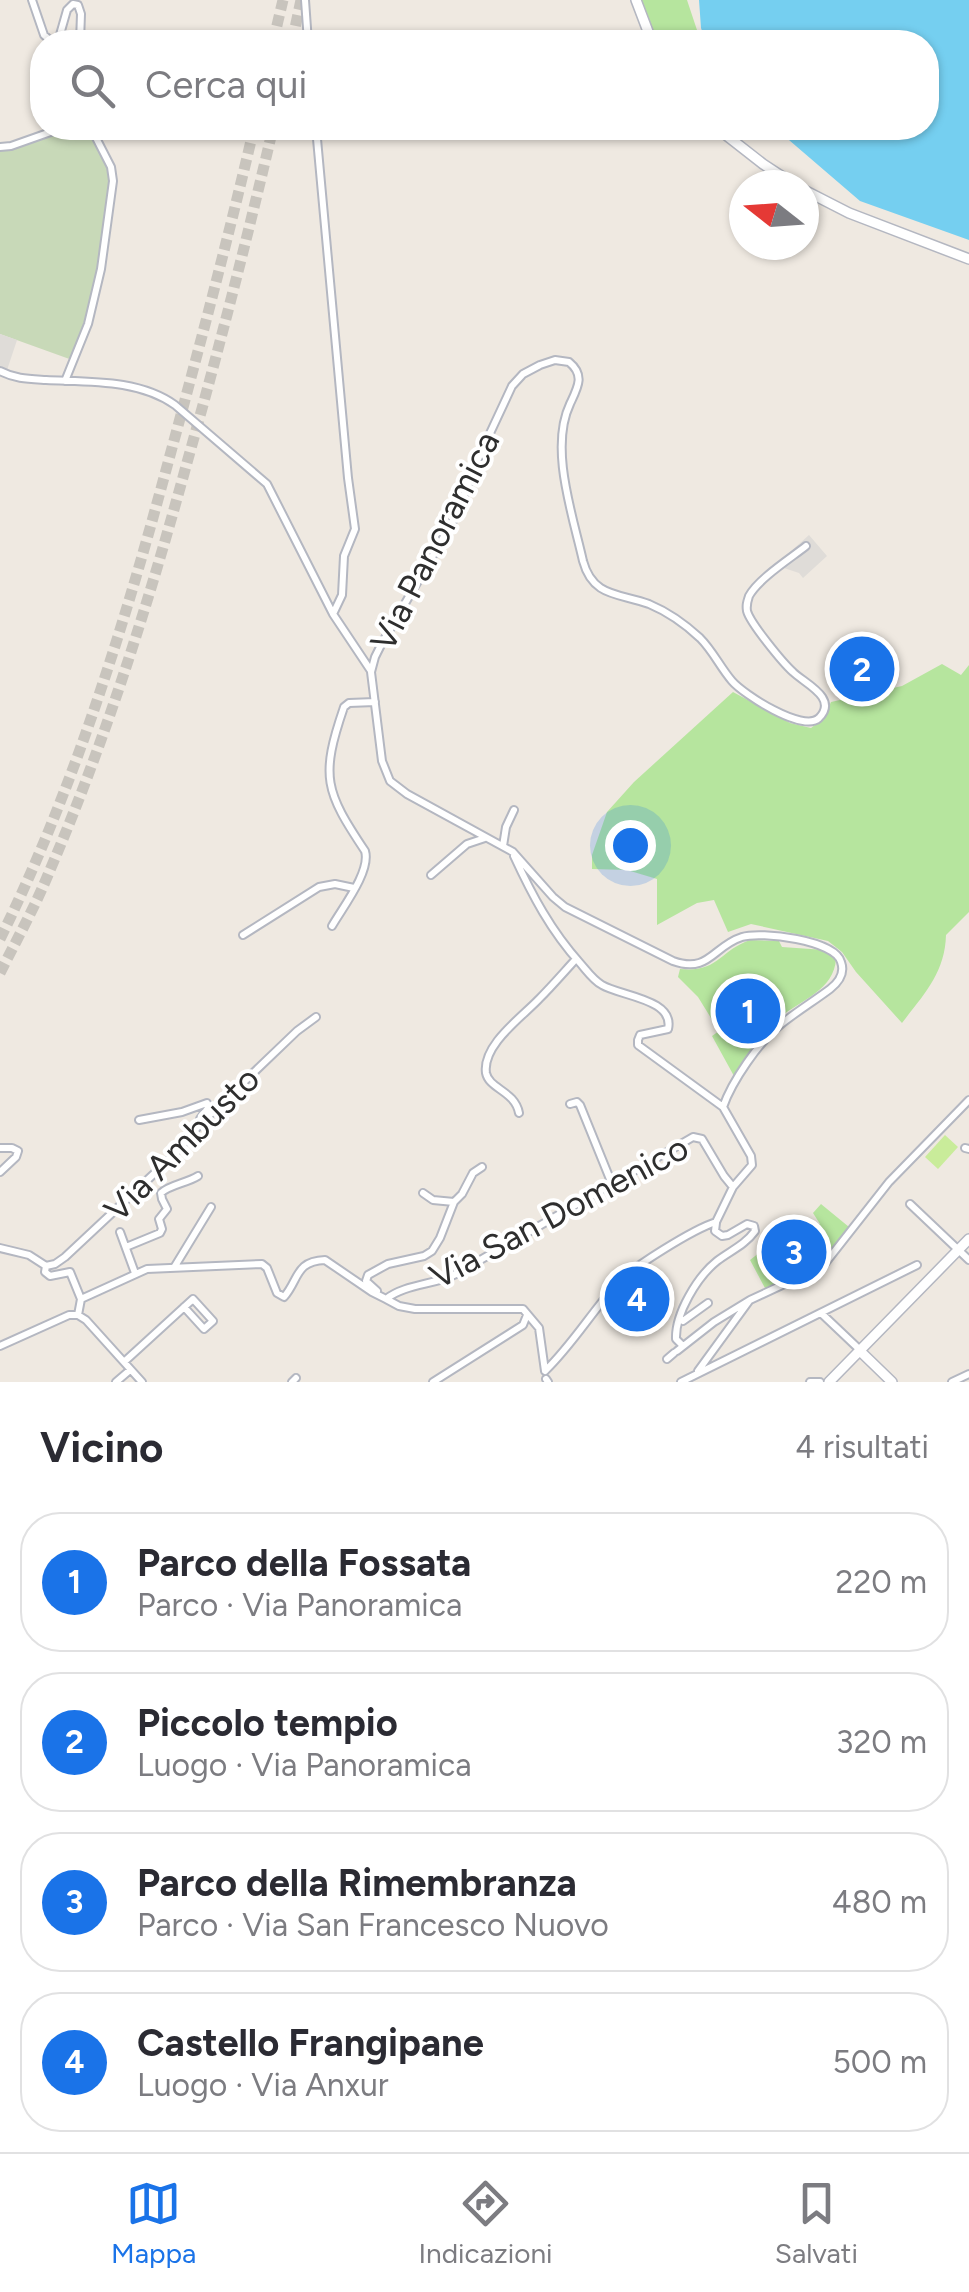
<!DOCTYPE html>
<html lang="it">
<head>
<meta charset="utf-8">
<style>
  body { margin:0; font-family:Figtree,sans-serif; background:#f2f2f3; color:#2b2b33 }
  .compass { position:absolute; left:729px; top:170px; width:90px; height:90px; border-radius:50%; background:#fff; box-shadow:0 2px 8px #0004; rotate:287deg }
  .you { position:absolute; left:630px; top:845px; width:35px; height:35px; margin:-25px; border:8px solid #fff; border-radius:50%; background:#1a73e8; box-shadow:0 0 0 15px #1a73e833 }
  .badge { display:grid; place-items:center; width:65px; height:65px; border-radius:50%; background:#1a73e8; color:#fff; font-size:32px; font-weight:700 }
  .pin { position:absolute; translate:-50% -50%; border:5px solid #fff; box-shadow:0 2px 10px #0006 }
  .list { margin:0; padding:0; list-style:none }
  h2 { display:flex; justify-content:space-between; align-items:center; height:130px; margin:0; padding:0 40px; font-size:42px }
  h2 small { font-size:32px; font-weight:400; color:#7c7c81 }
  .list li { display:grid; grid-template-columns:65px 1fr auto; gap:30px; align-items:center; box-sizing:border-box; height:140px; margin:0 20px 20px; padding:0 20px; border:2px solid #e1e1e2; border-radius:40px }
  .list b { display:block; font-size:38px; white-space:nowrap }
  .list p { margin:0; font-size:32px; white-space:nowrap; color:#7c7c81 }
  .list em { font-size:32px; font-style:normal; color:#7c7c81 }
  .icon { flex:none; width:55px; height:55px; fill:none; stroke:currentColor; stroke-width:2; stroke-linecap:round; stroke-linejoin:round }
  .map { position:relative; flex:none; width:969px; height:1382px; overflow:hidden }
  .search { position:absolute; background:#fff; box-shadow:0 2px 8px #0004; left:30px; right:30px; top:30px; height:110px; display:flex; align-items:center; gap:25px; box-sizing:border-box; padding:0 35px; border-radius:40px; color:#7c7c81; font-size:38px }
  .sheet { height:770px; background:#fff }
  nav { display:flex; justify-content:space-around; align-items:center; box-sizing:border-box; height:140px; border-top:2px solid #e1e1e2; background:#fff; font-size:28px; color:#7c7c81 }
  nav a { display:grid; justify-items:center; gap:5px }
  nav .on { color:#1a73e8 }
  .map>svg:first-child { display:block }
  .green { fill:#b6e59e }
  .cemetery { fill:#c8d9b8 }
  .pitch { fill:#c9ec9a }
  .plaza { fill:#dfdcd8 }
  .water { fill:#75cff0 }
  .lines { fill:none; stroke-linecap:round; stroke-linejoin:round }
  .highway-tunnel { stroke:#c8c4bd; stroke-width:11; stroke-dasharray:11 5.5; stroke-linecap:butt }
  .street-casing { stroke:#b4b7c1; stroke-width:10 }
  .secondary-casing { stroke:#b4b7c1; stroke-width:12 }
  .street { stroke:#fff; stroke-width:6 }
  .secondary { stroke:#fff; stroke-width:9 }
  .labels { text-anchor:middle; dominant-baseline:central; stroke-width:8; stroke-linejoin:round; paint-order:stroke }
  .street-label { font-size:35px; fill:#2e2e2e; stroke:#fff }
</style>
</head>
<body>
<div class="map">
<svg width="969" height="1382" viewBox="0 0 969 1382">
  <rect width="100%" height="100%" fill="#efe9e1"/>
  <path class="green" d="M640,0H687L701,42H658Z
    M942,664L961,675L969,665V912L946,935C945,973 924,994 902,1023L856,972L842,952L828,941L751,924L728,932L714,900L697,903L657,925V879L627,870L592,869V855L607,812L634,782L733,692L790,723L811,728L823,719L831,702L902,686Z
    M750,940L779,941L782,947L825,950L836,959C834,993 794,1002 772,1024C757,1038 746,1059 734,1076L712,1036L719,1031L698,997L678,977L680,969C718,973 719,951 750,940Z
    M821,1204L849,1227L821,1263L765,1288L750,1260L774,1241L778,1240L782,1245L820,1224L813,1213Z"/>
  <path class="cemetery" d="M66,128H88L112,172L105,258L94,312L75,361L0,334V149H11Z"/>
  <path class="pitch" d="M945,1135L958,1147L938,1169L925,1157Z"/>
  <path class="plaza" d="M0,334L17,340L6,373L0,369Z
    M809,535L827,556L803,578L799,573L784,568L779,562Z"/>
  <path class="water" d="M699,0H969V240L860,201L775,128H926V42H706L701,28Z"/>
  <g class="lines">
    <path class="highway-tunnel" d="M273,42L283,0
      M292,42L301,0
      M0,939C75,787 125,623 169,459C199,349 228,239 254,128
      M0,973C17,939 36,905 50,870C107,737 150,598 188,459C219,349 247,239 273,128"/>
    <g class="street-casing">
      <path id="street" d="M32,0L44,35L52,42L59,38L67,10L73,4L78,5L81,14L80,42
        M305,0L308,42
        M316,128L348,478L355,529L344,556L342,595L333,614
        M0,147L11,146L62,128
        M0,371C15,379 29,379 46,380C88,382 139,379 175,405L267,484L333,614L371,671
        M65,381L88,324L101,269L113,181L111,167L91,128
        M503,846L506,827L514,810
        M514,856C532,895 551,931 580,963C587,971 593,980 602,985C620,996 675,999 668,1029L640,1035L638,1040V1045L723,1107L751,1156L752,1165L733,1187L716,1222C694,1229 630,1268 616,1285C591,1313 572,1345 545,1371L539,1328L523,1309H415L399,1306L386,1299C405,1284 434,1285 456,1274L693,1137L702,1139L724,1176L733,1187
        M431,875L467,844L485,838
        M332,926C343,907 371,871 365,851C325,791 320,777 344,707L349,703L375,702
        M243,935L319,887L335,884L354,888
        M570,1104L577,1102L580,1105L612,1184
        M723,1107C732,1081 759,1042 780,1025C796,1012 814,1001 830,989C839,982 845,973 841,962C835,940 761,931 742,937C713,946 709,974 673,961L565,907L553,897L513,852L407,794L390,781L382,761L371,672L375,657L382,643L457,514L478,459L512,386L523,374L540,365L555,360L569,362C585,375 578,387 570,404C549,448 573,516 583,561C593,598 620,593 649,604C668,612 685,624 700,638C713,651 720,667 732,681C743,694 803,733 819,718C839,698 804,683 793,672C783,663 750,623 747,611C746,605 747,602 749,596C758,579 791,558 806,546
        M519,1113C515,1091 489,1089 486,1073C482,1045 522,1017 539,999C552,986 564,972 576,959
        M139,1120L182,1112L207,1103L208,1108L200,1119
        M0,1148H12L18,1151L16,1157L0,1172
        M965,1148L969,1149
        M423,1193L433,1200L454,1202
        M910,1204L969,1260
        M120,1232L135,1273
        M126,1247L160,1233L162,1229L159,1219L167,1209L162,1199L161,1193C169,1185 187,1183 198,1176
        M0,1248L29,1255L46,1266L45,1272L50,1276L70,1272L81,1299
        M46,1266L55,1264L65,1257L173,1156L201,1123L297,1031L316,1017
        M175,1266L211,1207
        M377,1291L366,1281L368,1275L388,1264L424,1256L432,1251L440,1238L454,1202L462,1194L473,1173L482,1167
        M821,1313L860,1350
        M78,1315L81,1299L147,1269L262,1264L267,1268L277,1293L284,1297C299,1280 295,1261 325,1260L372,1292L386,1299
        M683,1321L708,1303
        M0,1346L69,1315H78L86,1320L142,1382
        M683,1346L676,1339C675,1314 697,1277 717,1261C730,1251 745,1245 755,1231L754,1226L747,1224L728,1235L722,1236L715,1231L716,1223
        M677,1351L714,1322L750,1300L823,1266L889,1182L969,1100
        M667,1359L674,1353
        M124,1362C147,1341 170,1320 193,1299L213,1321L204,1329L184,1307
        M698,1371L749,1301
        M546,1379L548,1382
        M116,1382L130,1370
        M292,1382L296,1378
        M433,1382L523,1325L527,1315
        M681,1382L917,1265
        M810,1382H820
        M952,1382L969,1374"/>
    </g>
    <g class="secondary-casing">
      <path id="secondary" d="M636,0L652,42
        M717,128L763,164L795,185
        M804,190L849,213L969,259
        M860,1351L892,1382
        M829,1382L969,1239"/>
    </g>
    <use href="#street" class="street"/>
    <use href="#secondary" class="secondary"/>
  </g>
  <g class="labels">
    <g class="street-label">
      <text transform="translate(435 541) rotate(-63)">Via Panoramica</text>
      <text transform="translate(182 1144) rotate(-45)">Via Ambusto</text>
      <text transform="translate(559 1212) rotate(-28)">Via San Domenico</text>
    </g>
  </g>
</svg>
<svg class="compass" viewBox="-18 -18 36 36"><path d="M0-13l5 13h-10z" fill="#e53935"/><path d="M0 13l5-13h-10z" fill="#7c7c81"/></svg>
<div class="you"></div>
<div class="pin badge" style="left:748px;top:1011px">1</div>
<div class="pin badge" style="left:862px;top:669px">2</div>
<div class="pin badge" style="left:794px;top:1252px">3</div>
<div class="pin badge" style="left:637px;top:1299px">4</div>
<div class="search"><svg class="icon" aria-label="search" viewBox="0 0 24 24"><circle cx="10" cy="10" r="6"/><path d="M15 15l6 6"/></svg>Cerca qui</div>
</div>
<section class="sheet">
<h2>Vicino<small>4 risultati</small></h2>
<ul class="list">
<li><span class="badge">1</span><div><b>Parco della Fossata</b><p>Parco · Via Panoramica</p></div><em>220 m</em></li>
<li><span class="badge">2</span><div><b>Piccolo tempio</b><p>Luogo · Via Panoramica</p></div><em>320 m</em></li>
<li><span class="badge">3</span><div><b>Parco della Rimembranza</b><p>Parco · Via San Francesco Nuovo</p></div><em>480 m</em></li>
<li><span class="badge">4</span><div><b>Castello Frangipane</b><p>Luogo · Via Anxur</p></div><em>500 m</em></li>
</ul>
</section>
<nav>
<a class="on"><svg class="icon" aria-label="map" viewBox="0 0 24 24"><path d="M3 6l6-2 6 2 6-2v14l-6 2-6-2-6 2zM9 4v14M15 6v14"/></svg>Mappa</a>
<a><svg class="icon" aria-label="directions" viewBox="0 0 24 24"><path d="M12 3l9 9-9 9-9-9zM9 14v-3h6M13 9l2 2-2 2"/></svg>Indicazioni</a>
<a><svg class="icon" aria-label="saved" viewBox="0 0 24 24"><path d="M7 4h10v16l-5-4-5 4z"/></svg>Salvati</a>
</nav>
</body>
</html>
